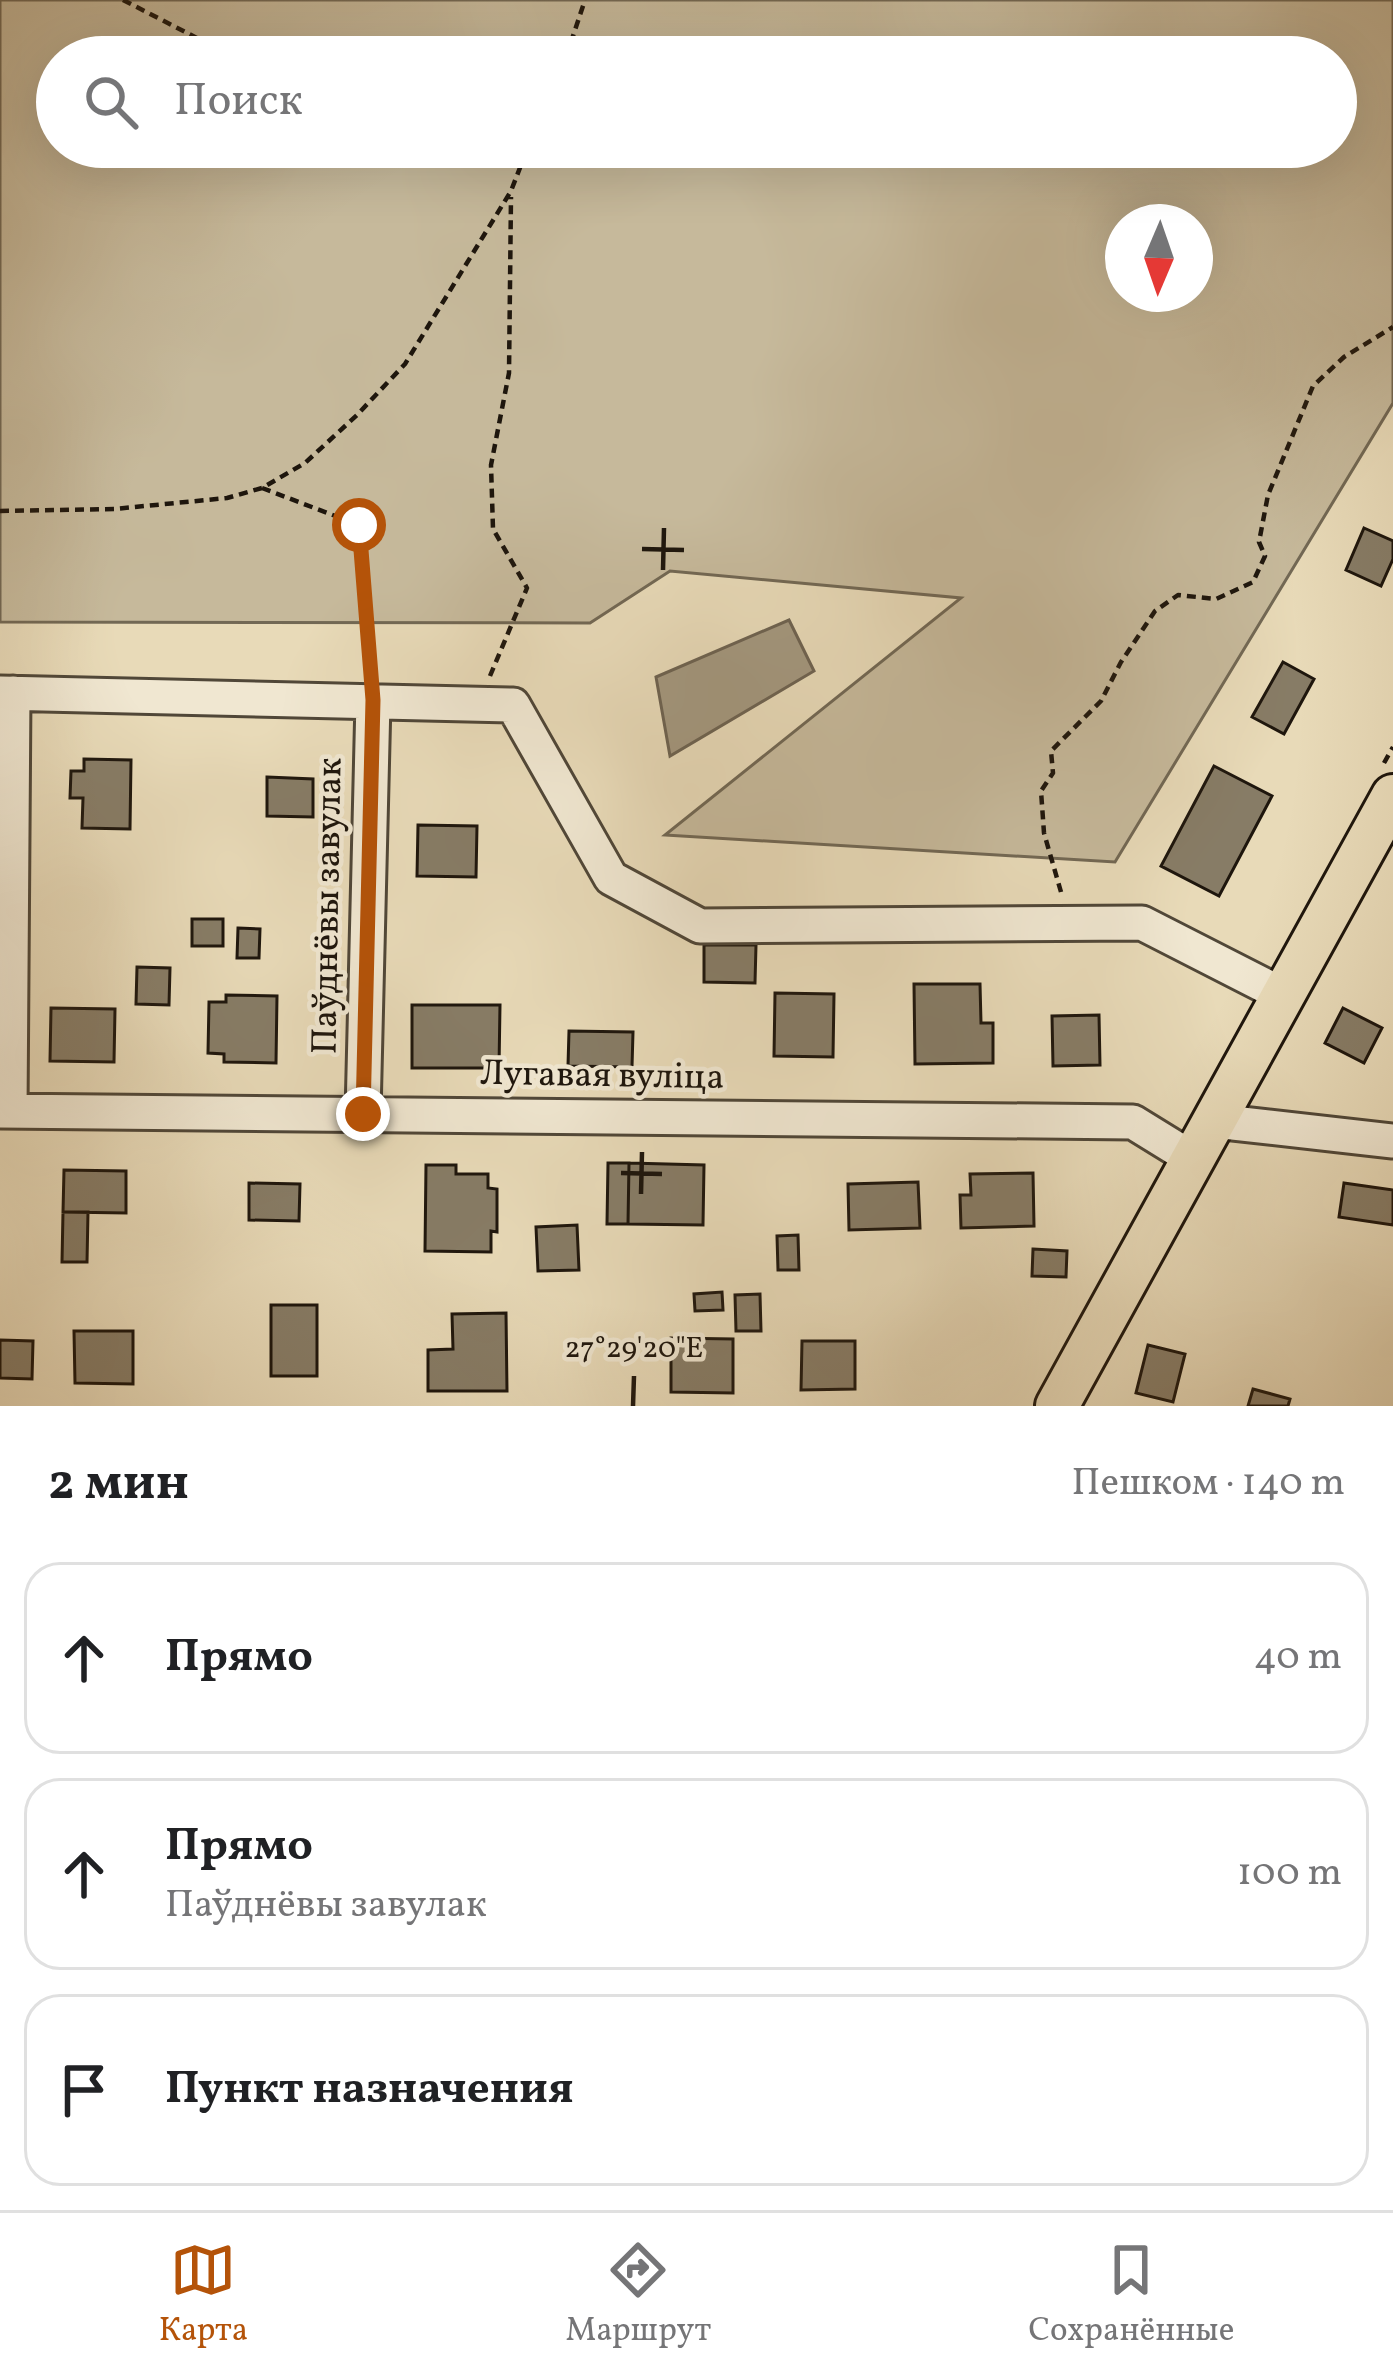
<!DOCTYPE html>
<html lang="ru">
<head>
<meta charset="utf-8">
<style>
  body { margin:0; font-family:Vollkorn,serif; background:#f6f6f6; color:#202124 }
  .compass { position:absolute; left:1105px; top:204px; width:108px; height:108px; border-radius:50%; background:#fff; box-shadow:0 12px 48px #0002; rotate:182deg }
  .stop { position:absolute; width:36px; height:36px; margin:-27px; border:9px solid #b45309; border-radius:50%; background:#fff }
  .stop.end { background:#b45309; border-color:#fff; box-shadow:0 3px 12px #0008 }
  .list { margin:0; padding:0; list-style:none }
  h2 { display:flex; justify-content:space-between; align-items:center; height:156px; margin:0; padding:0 48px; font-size:51px }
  h2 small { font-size:39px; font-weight:400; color:#757577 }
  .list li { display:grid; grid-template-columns:78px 1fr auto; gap:36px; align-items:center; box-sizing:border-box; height:192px; margin:0 24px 24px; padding:0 24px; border:3px solid #e0e0e0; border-radius:36px }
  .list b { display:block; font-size:45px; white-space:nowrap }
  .list p { margin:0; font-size:39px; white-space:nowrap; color:#757577 }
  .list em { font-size:39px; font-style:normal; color:#757577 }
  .icon { flex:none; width:66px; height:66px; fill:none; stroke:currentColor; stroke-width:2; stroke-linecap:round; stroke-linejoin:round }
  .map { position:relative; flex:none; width:1393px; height:1406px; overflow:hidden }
  .search { position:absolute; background:#fff; box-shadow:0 12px 48px #0002; left:36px; right:36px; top:36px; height:132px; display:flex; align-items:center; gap:30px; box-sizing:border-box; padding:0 42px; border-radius:66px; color:#757577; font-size:45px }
  .sheet { height:804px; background:#fff }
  nav { display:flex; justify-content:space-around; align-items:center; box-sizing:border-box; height:168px; border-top:3px solid #e0e0e0; background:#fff; font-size:33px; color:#757577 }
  nav a { display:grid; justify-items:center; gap:6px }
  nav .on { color:#b45309 }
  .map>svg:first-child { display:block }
  .green { fill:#c6b99b; stroke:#726854; stroke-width:3; fill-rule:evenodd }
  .water { fill:#a3977e; stroke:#6e6351; stroke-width:3 }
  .building { fill:#877c66; stroke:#1e160d; stroke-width:3 }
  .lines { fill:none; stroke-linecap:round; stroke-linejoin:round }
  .minor-casing { stroke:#504738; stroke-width:39 }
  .major-casing { stroke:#1e160d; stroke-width:48 }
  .path { stroke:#1e160d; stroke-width:4.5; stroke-dasharray:9 6; stroke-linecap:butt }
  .minor { stroke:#f0e7d1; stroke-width:33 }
  .major { stroke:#e8dab8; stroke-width:42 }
  .route { stroke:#b45309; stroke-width:15 }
  .ticks { fill:none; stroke:#1e160d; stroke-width:4.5 }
  .labels { text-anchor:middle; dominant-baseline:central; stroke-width:9; stroke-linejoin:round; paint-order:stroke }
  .street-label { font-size:36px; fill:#1e160d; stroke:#f0e7d1 }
  .ticks-label { font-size:30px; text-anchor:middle; fill:#1e160d; stroke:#f0e7d1; stroke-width:9; stroke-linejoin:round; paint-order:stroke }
</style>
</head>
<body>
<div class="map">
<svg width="1393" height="1406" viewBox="0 0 1393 1406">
  <rect width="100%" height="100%" fill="#e8dab8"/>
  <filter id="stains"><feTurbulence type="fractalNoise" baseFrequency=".00167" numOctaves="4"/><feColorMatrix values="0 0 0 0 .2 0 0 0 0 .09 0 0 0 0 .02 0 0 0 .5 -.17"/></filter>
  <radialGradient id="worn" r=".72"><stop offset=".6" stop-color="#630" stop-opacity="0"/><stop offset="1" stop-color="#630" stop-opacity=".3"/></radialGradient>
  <path class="green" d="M0,0H1393V403L1115,862L665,835L961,598L670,571L590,623L0,622ZM57,57H1336V147H57ZM1123,222H1195V294H1123Z"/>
  <path class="water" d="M789,620L814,671L670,756L656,677Z"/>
  <path class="building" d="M1364,528L1393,541V559L1381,586L1346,570Z
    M1283,662L1314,679L1284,734L1252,717Z
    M84,759L131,760L130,829L82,828L83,798H70L71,771H84Z
    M1214,766L1272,796L1219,896L1161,866Z
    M267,777L313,779V817L267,816Z
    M418,825L477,826L476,877L417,876Z
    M192,919H223V946H192Z
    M238,928L260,929L259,958H237Z
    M704,945H756L755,983L704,982Z
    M137,967L170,968L169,1005L136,1004Z
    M914,984H980L981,1023H993V1063L915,1064Z
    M775,993L834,994L833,1057L774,1056Z
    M226,995L277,996L276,1063L224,1062V1054L208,1053L209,1002H226Z
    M412,1005H500L499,1068H412Z
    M51,1008L115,1009L114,1062L50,1061Z
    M1343,1008L1382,1028L1364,1063L1325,1043Z
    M1099,1015L1100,1065L1053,1066L1052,1016Z
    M569,1031L633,1032L632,1067L568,1066Z
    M608,1163H629L628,1224H607Z
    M629,1163L704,1165L703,1225L628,1224Z
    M426,1165H456V1174H488V1188L497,1189V1232L491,1231V1252L425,1251Z
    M64,1170L126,1171V1213L63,1212Z
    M1033,1173L1034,1226L961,1228L960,1195H971L970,1174Z
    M918,1182L920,1228L849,1230L848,1184Z
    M249,1183L300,1184L299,1221L249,1220Z
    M1344,1183L1393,1190V1225L1339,1217Z
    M63,1212H88L87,1262H62Z
    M577,1225L579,1270L538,1271L536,1227Z
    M798,1235L799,1270H778L777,1236Z
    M1033,1249L1067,1251L1066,1277L1032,1276Z
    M722,1292L723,1310L695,1311L694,1294Z
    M760,1294L761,1331H736L735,1295Z
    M271,1305H317V1376H271Z
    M506,1313L507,1391H428V1350L453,1349L452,1314Z
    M74,1331H133V1384L75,1383Z
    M671,1338L733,1339V1393L671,1392Z
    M0,1340L33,1341L32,1379L0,1378Z
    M802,1341H855V1389L801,1390Z
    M1148,1345L1185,1354L1173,1402L1136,1393Z
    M1253,1389L1290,1399L1288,1406H1248Z"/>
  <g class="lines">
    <g class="minor-casing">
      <path id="minor" d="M0,693L513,705L611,878L700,926L1142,923L1285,996
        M0,1111L1133,1122L1193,1159
        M10,1111L13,693
        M363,1114L373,701
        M1215,1121L1393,1141"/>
    </g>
    <g class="major-casing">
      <path id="major" d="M1057,1406L1393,796"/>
    </g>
    <path class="path" d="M123,0L230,55L239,57
      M566,57L585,0
      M262,488L359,525L370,672
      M0,511L114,509L227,498L262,488L305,463L357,415L405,364L511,191L528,147
      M490,676L527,588L493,529L491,465L509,373L511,197
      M1384,763L1393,747
      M1061,892L1044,833L1041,791L1053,773L1051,751L1101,701L1121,662L1155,611L1178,595L1216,599L1253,582L1265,556L1259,542L1268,495L1313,386L1344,357L1393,327"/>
    <use href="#minor" class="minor"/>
    <use href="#major" class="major"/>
  </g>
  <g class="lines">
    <path class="route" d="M359,525L373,700L363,1114"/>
  </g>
  <path class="ticks" d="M642,549L684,550M663,570L664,528M621,1173L662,1174M641,1194L642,1152M633,1406L634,1376"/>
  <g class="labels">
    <g class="street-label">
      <text transform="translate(329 906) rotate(-89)">Паўднёвы завулак</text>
      <text transform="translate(602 1077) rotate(1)">Лугавая вуліца</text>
    </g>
  </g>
  <g class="ticks-label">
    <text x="634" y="1357">27°29'20"E</text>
  </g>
  <rect width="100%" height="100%" filter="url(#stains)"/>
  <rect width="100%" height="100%" fill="url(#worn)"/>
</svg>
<svg class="compass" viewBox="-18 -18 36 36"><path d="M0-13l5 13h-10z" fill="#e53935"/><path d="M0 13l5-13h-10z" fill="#757577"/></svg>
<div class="stop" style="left:359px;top:525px"></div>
<div class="stop end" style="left:363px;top:1114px"></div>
<div class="search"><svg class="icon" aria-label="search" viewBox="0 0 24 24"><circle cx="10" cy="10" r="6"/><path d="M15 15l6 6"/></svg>Поиск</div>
</div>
<section class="sheet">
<h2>2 мин<small>Пешком · 140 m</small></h2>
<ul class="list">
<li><svg class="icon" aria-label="ahead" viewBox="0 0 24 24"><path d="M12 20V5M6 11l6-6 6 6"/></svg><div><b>Прямо</b></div><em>40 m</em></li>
<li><svg class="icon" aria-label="ahead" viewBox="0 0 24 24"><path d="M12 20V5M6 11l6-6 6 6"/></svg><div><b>Прямо</b><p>Паўднёвы завулак</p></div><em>100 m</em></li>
<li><svg class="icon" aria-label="arrive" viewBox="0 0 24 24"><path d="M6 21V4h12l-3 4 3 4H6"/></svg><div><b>Пункт назначения</b></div></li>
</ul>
</section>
<nav>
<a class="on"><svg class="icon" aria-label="map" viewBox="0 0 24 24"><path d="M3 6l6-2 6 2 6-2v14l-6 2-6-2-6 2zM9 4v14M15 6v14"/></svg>Карта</a>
<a><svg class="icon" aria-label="directions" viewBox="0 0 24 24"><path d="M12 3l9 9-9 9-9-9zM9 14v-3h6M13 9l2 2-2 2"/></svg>Маршрут</a>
<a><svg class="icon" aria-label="saved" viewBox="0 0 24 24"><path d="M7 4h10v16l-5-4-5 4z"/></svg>Сохранённые</a>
</nav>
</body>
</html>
